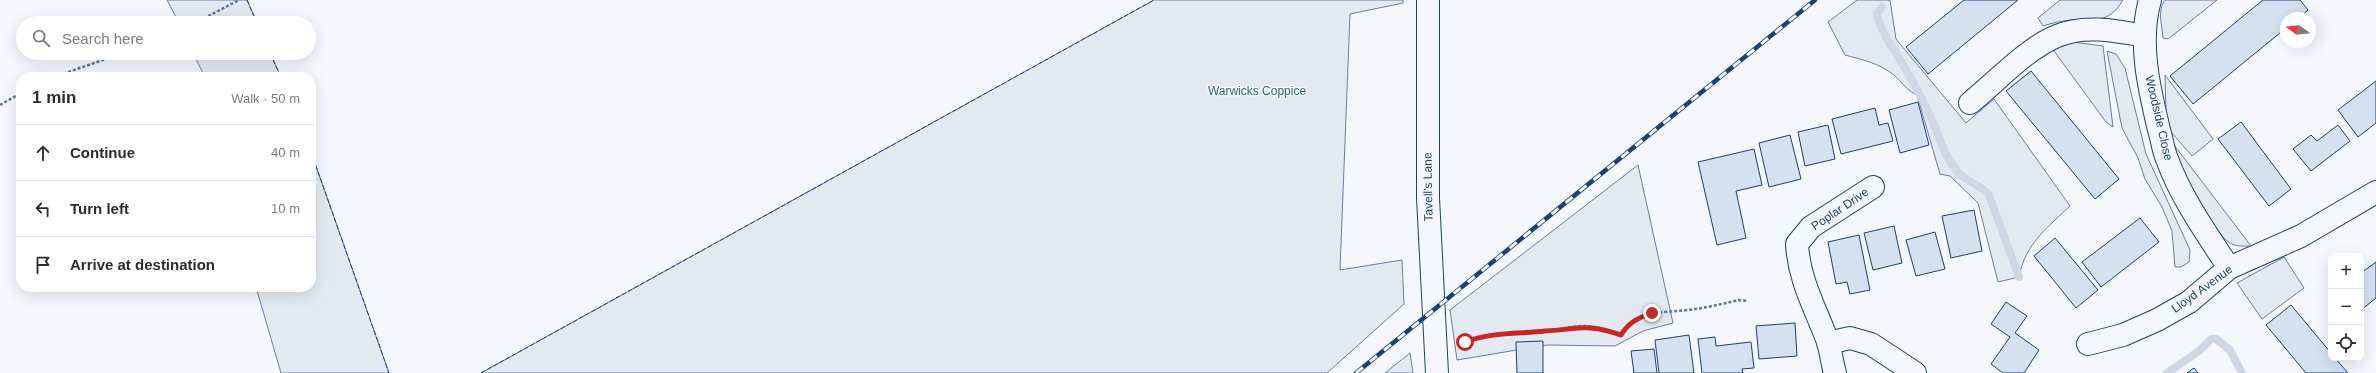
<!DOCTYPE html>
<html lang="en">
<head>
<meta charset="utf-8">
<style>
  body { margin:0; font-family:Helvetica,sans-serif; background:#f2f2f3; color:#2b2b33 }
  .controls { position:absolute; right:12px; bottom:12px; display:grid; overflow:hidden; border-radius:8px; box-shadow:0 4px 16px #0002 }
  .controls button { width:36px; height:36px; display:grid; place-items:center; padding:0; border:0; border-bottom:1px solid #e1e1e2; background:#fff; color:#2b2b33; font:20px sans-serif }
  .compass { position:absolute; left:2280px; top:12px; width:36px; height:36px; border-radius:50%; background:#fff; box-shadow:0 4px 16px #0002; rotate:284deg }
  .stop { position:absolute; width:12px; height:12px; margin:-9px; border:3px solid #c62828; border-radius:50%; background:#fff }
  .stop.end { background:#c62828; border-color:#fff; box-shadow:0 1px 4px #0008 }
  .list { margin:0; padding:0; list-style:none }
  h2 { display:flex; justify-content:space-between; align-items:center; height:52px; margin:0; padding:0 16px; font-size:17px }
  h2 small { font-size:13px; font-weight:400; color:#7c7c81 }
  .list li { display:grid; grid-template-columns:26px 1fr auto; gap:12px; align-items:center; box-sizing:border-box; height:56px; padding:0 16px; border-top:1px solid #e1e1e2 }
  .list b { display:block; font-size:15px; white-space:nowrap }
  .list em { font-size:13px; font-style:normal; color:#7c7c81 }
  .icon { flex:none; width:22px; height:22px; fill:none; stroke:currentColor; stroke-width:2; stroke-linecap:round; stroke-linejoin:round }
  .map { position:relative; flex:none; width:2376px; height:373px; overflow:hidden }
  .search { position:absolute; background:#fff; box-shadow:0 4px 16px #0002; left:16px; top:16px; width:300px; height:44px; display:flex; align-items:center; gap:10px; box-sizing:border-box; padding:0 14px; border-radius:22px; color:#7c7c81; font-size:15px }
  .panel { position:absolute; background:#fff; box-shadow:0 4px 16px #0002; left:16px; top:72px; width:300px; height:220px; border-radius:16px }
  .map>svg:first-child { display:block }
  .green { fill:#e3e9f0; stroke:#687fa3 }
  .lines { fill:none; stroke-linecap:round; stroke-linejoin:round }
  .stream { stroke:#cfd7e4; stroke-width:8 }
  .building { fill:#d5e0f0; stroke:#1d3f73 }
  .minor-casing { stroke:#1d3f73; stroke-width:24 }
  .path { stroke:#5e769c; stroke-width:2.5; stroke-dasharray:3 2; stroke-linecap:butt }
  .minor { stroke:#f4f7fb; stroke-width:22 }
  .rail-casing { stroke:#1d3f73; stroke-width:4.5 }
  .rail { stroke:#f4f7fb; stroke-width:3; stroke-dasharray:9; stroke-linecap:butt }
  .fence { stroke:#1d3f73; stroke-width:1; stroke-dasharray:5 2; stroke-linecap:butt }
  .route { stroke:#c62828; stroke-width:5 }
  .labels { text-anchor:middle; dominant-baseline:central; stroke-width:3; stroke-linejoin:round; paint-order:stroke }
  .park-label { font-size:12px; fill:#2c6c60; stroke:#f4f7fb }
  .street-label { font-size:12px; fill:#1d3f73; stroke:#f4f7fb }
</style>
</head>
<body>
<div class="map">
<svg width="2376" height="373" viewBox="0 0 2376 373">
  <rect width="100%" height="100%" fill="#f4f7fb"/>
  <path class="green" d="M167,0H247L257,23H179Z
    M1154,0H1403V3L1350,14L1340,270L1402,260L1404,304L1327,373H481Z
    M1857,0H1890L1896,39L1966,123L1994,99L2070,206C2047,228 2025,244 2019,277L1998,282L1978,203L1950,176L1940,174L1917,95C1906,90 1903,83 1894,75C1879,63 1863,60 1845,55L1828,22Z
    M2060,0H2123C2108,25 2095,18 2071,20C2061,21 2052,23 2043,26L2038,18Z
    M2165,0H2217L2168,39L2163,38C2162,25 2157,10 2165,0Z
    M2065,41L2103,46L2113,127L2106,122L2054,51V47Z
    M2107,51L2116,54L2125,68L2146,154L2190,250L2189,262L2181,267H2175L2172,231L2162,207L2145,179L2138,158L2122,128Z
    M193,53H270L281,77H205Z
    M2165,75L2213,139L2192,156L2171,132L2166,113Z
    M2165,133L2251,246C2244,246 2237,247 2230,243C2208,229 2178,158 2165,133Z
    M311,152L389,373H281L256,287H311Z
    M1638,165L1673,323L1643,331L1615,346L1547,345L1457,360L1450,310Z
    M2284,257L2304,288L2262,319L2237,283Z
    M1410,353L1413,373H1385Z"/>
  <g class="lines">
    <path class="stream" d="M1882,7L1877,14C1881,34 1895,50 1905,68C1915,85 1925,104 1933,123C1941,140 1945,158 1958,172C1967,183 1979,183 1989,195L2019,277
      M2167,373L2199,351L2211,339H2216L2230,350L2242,373"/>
  </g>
  <path class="building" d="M1964,0H2018L1928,74L1906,47Z
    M2263,0H2300L2308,10L2299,18H2286V28L2193,104L2170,76Z
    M2031,71L2119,179L2095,199L2006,91Z
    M2376,81V123L2358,137L2338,110Z
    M1918,102L1929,145L1900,153L1889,110Z
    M1875,108L1879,125L1888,123L1893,141L1841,154L1832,119Z
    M2241,122L2291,189L2269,206L2218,139Z
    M1828,125L1835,159L1805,166L1798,132Z
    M2338,125L2350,141L2311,171L2293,149L2311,135L2317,141Z
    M1790,135L1801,179L1769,187L1759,143Z
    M1754,149L1762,185L1736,191L1746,238L1717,245L1698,162Z
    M1974,210L1982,251L1951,258L1942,216Z
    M2140,218L2159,242L2101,287L2082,262Z
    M1894,226L1902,263L1873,270L1864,233Z
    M1935,232L1945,269L1916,276L1906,240Z
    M1859,235L1870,290L1850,294L1847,282L1836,284L1828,242Z
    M2055,238L2098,290L2076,308L2034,256Z
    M2376,262V298L2361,310V273Z
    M2006,302L2027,316L2015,333L2039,350L2024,373H2003L1991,364L2010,337L1991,324Z
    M2291,305L2331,353V358H2335L2348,373H2306L2266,325Z
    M1795,323L1797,356L1759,359L1756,326Z
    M1689,335L1694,373H1659L1655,340Z
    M1715,337L1716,346L1751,342L1754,368L1742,369L1743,373H1702L1698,339Z
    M1543,341V373H1517L1516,342Z
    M1654,349L1657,373H1634L1631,351Z
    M2194,368L2198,373H2187Z"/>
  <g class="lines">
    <g class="minor-casing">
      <path id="minor" d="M1428,0V198L1437,373
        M2150,0C2138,42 2149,88 2159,130C2162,139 2163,150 2167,159C2181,198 2207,234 2229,268
        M1970,103C1996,82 2027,48 2057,36C2084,24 2117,31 2145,36
        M1828,343L1850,338L1871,344L1915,373
        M2088,344L2123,335L2157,320L2189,302L2229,268L2301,236L2376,192
        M1835,373C1832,363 1831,352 1828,342C1816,309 1799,281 1797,244L1811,227L1873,187"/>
    </g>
    <path class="path" d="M195,23L239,0
      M54,77L123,53
      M0,105L21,93
      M1460,344C1488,331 1516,335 1547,331C1558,330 1571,326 1583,326C1597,326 1609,331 1621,335C1637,310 1662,313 1688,310C1705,308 1722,304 1739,300L1748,301"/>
    <use href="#minor" class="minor"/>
    <g class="rail-casing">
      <path id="rail" d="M1356,373L1815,0"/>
    </g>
    <use href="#rail" class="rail"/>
    <path class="fence" d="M247,0L257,23
      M270,53L281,77
      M311,152L389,373
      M481,373L1154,0"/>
  </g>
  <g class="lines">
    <path class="route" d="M1465,342C1492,332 1518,334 1545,331C1579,329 1587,323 1621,335C1629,322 1638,318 1652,313"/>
  </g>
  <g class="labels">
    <g class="park-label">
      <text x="1257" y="91">Warwicks Coppice</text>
    </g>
    <g class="street-label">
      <text transform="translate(2159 118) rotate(77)">Woodside Close</text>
      <text transform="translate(1428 187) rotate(-91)">Tavell's Lane</text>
      <text transform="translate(1840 209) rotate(-34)">Poplar Drive</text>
      <text transform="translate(2202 289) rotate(-36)">Lloyd Avenue</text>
    </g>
  </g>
</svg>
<div class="controls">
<button>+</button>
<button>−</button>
<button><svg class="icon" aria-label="locate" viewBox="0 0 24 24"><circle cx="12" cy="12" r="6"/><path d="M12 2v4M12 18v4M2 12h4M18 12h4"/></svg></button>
</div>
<svg class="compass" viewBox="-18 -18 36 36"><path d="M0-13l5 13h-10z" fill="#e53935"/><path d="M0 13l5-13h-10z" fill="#7c7c81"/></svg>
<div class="stop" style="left:1465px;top:342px"></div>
<div class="stop end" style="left:1652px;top:313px"></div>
<div class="search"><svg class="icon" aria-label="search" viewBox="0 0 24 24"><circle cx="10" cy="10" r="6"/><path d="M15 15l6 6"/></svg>Search here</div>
<section class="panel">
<h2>1 min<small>Walk · 50 m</small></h2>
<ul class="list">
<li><svg class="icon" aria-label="ahead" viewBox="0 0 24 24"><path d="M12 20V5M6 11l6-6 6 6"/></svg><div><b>Continue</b></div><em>40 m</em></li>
<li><svg class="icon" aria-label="left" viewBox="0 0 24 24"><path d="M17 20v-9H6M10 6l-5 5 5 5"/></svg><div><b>Turn left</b></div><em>10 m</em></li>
<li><svg class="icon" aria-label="arrive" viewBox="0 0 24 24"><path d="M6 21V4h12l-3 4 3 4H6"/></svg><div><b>Arrive at destination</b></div></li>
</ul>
</section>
</div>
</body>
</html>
